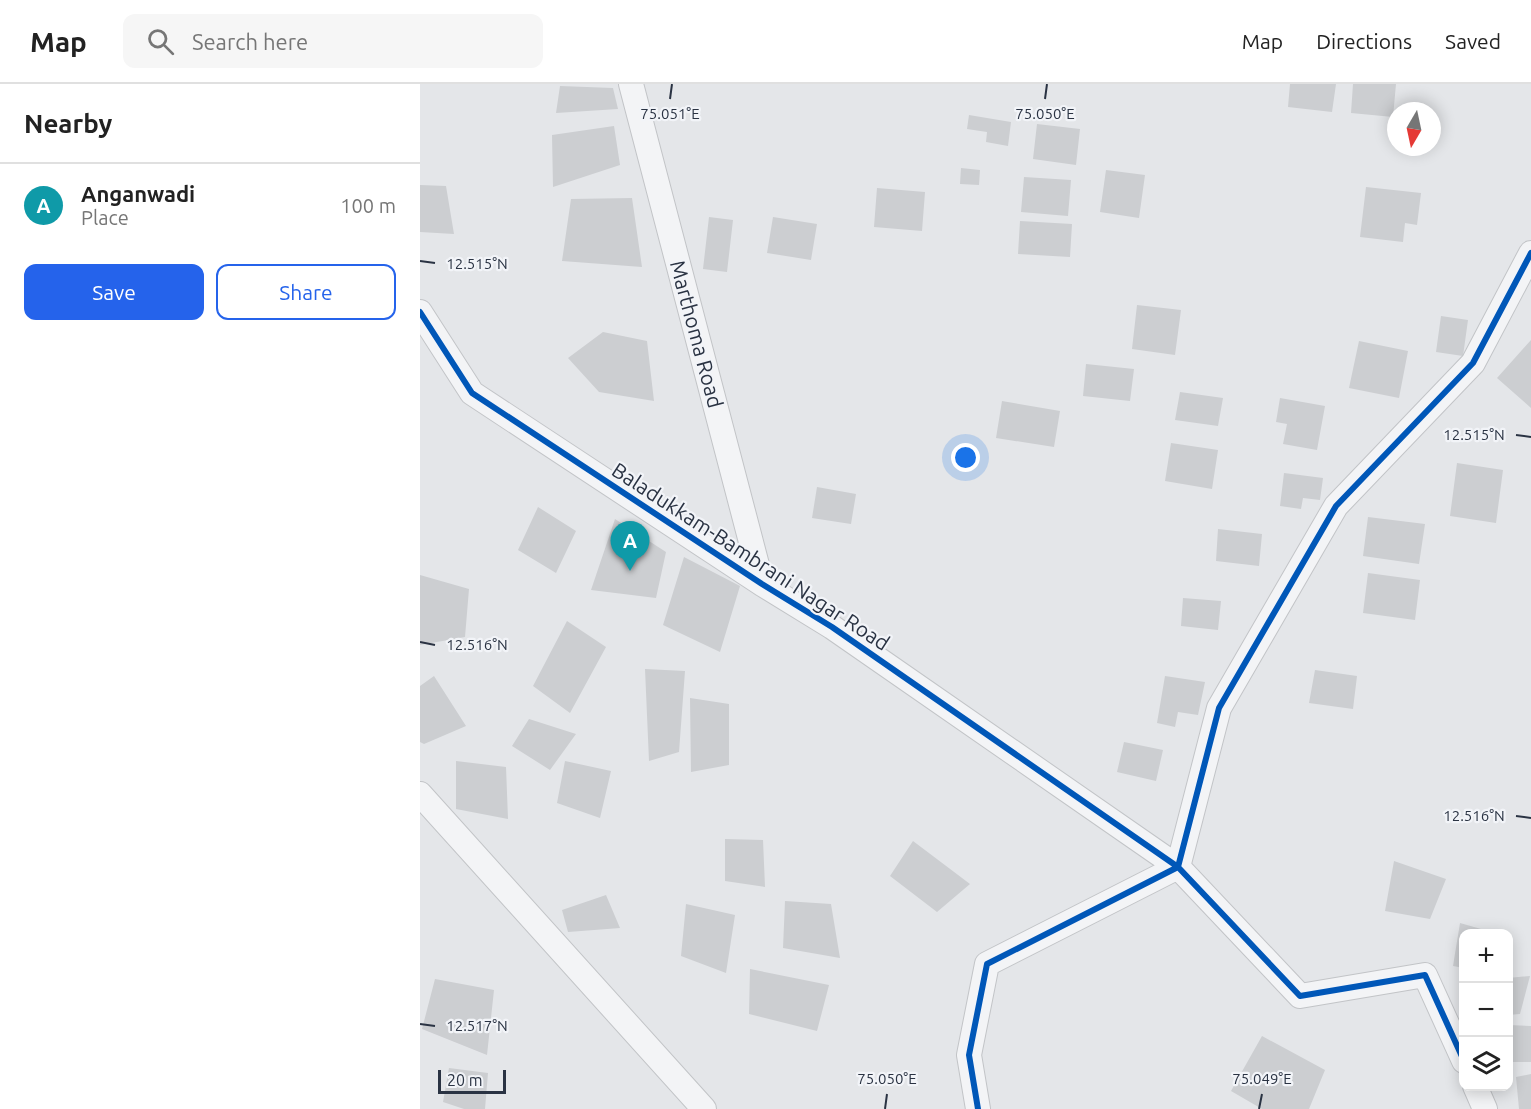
<!DOCTYPE html>
<html lang="en">
<head>
<meta charset="utf-8">
<style>
  body { margin:0; font-family:Ubuntu,sans-serif; background:#f6f6f6; color:#222 }
  .controls { position:absolute; right:18px; bottom:18px; display:grid; overflow:hidden; border-radius:12px; box-shadow:0 3px 15px #0003 }
  .controls button { width:54px; height:54px; display:grid; place-items:center; padding:0; border:0; border-bottom:2px solid #e0e0e0; background:#fff; color:#222; font:30px sans-serif }
  .compass { position:absolute; left:967px; top:18px; width:54px; height:54px; border-radius:50%; background:#fff; box-shadow:0 3px 15px #0003; rotate:189deg }
  .scale { position:absolute; left:18px; bottom:15px; width:68px; box-sizing:border-box; padding-left:6px; border:3px solid #2a3343; border-top:0; font-size:16px; line-height:21px; white-space:nowrap; color:#2a3343; -webkit-text-stroke:4px #f2f4f8; paint-order:stroke }
  .you { position:absolute; left:546px; top:374px; width:21px; height:21px; margin:-15px; border:4px solid #fff; border-radius:50%; background:#1a73e8; box-shadow:0 0 0 9px #1a73e833 }
  .badge { display:grid; place-items:center; width:39px; height:39px; border-radius:50%; background:#2563eb; color:#fff; font-size:20px; font-weight:700 }
  .pin { position:absolute; translate:-50% -50px; filter:drop-shadow(0 2px 3px #0008) }
  .pin::after { content:''; position:absolute; top:32px; width:21px; height:18px; background:inherit; clip-path:polygon(0 0,100% 0,50% 100%) }
  .list { margin:0; padding:0; list-style:none }
  h2 { display:flex; justify-content:space-between; align-items:center; height:78px; margin:0; padding:0 24px; font-size:26px }
  h2 small { font-size:20px; font-weight:400; color:#767676 }
  .list li { display:grid; grid-template-columns:39px 1fr auto; gap:18px; align-items:center; box-sizing:border-box; height:84px; padding:0 24px; border-top:2px solid #e0e0e0 }
  .list b { display:block; font-size:22px; white-space:nowrap }
  .list p { margin:0; font-size:20px; white-space:nowrap; color:#767676 }
  .list em { font-size:20px; font-style:normal; color:#767676 }
  .actions { display:flex; gap:12px; padding:18px 24px }
  .actions a { flex:1; padding:14px 0; border:2px solid #2563eb; border-radius:12px; text-align:center; font-size:21px; color:#2563eb }
  .actions .main { background:#2563eb; color:#fff }
  .icon { flex:none; width:33px; height:33px; fill:none; stroke:currentColor; stroke-width:2; stroke-linecap:round; stroke-linejoin:round }
  .map { position:relative; flex:none; width:1111px; height:1025px; overflow:hidden }
  header { display:flex; align-items:center; gap:36px; box-sizing:border-box; height:84px; padding:0 30px; background:#fff; border-bottom:2px solid #e0e0e0 }
  header strong { font-size:28px }
  nav { display:flex; gap:33px; margin-inline-start:auto; font-size:21px }
  .search { width:420px; height:54px; background:#f6f6f6; display:flex; align-items:center; gap:15px; box-sizing:border-box; padding:0 21px; border-radius:12px; color:#767676; font-size:22px }
  main { display:flex }
  aside { flex:1; background:#fff }
  .map>svg:first-child { display:block }
  .building { fill:#ccced1 }
  .lines { fill:none; stroke-linecap:round; stroke-linejoin:round }
  .minor-casing { stroke:#c2c4c7; stroke-width:26 }
  .minor { stroke:#f3f4f6; stroke-width:24 }
  .cycleway-casing { stroke:#f2f4f8; stroke-width:10 }
  .cycleway { stroke:#0057b8; stroke-width:6 }
  .ticks { fill:none; stroke:#2a3343; stroke-width:2 }
  .labels { text-anchor:middle; dominant-baseline:central; stroke-width:4.5; stroke-linejoin:round; paint-order:stroke }
  .street-label { font-size:21px; fill:#2a3343; stroke:#f2f4f8 }
  .ticks-label { font-size:15px; text-anchor:middle; fill:#2a3343; stroke:#f2f4f8; stroke-width:4.5; stroke-linejoin:round; paint-order:stroke }
</style>
</head>
<body>
<header>
<strong>Map</strong>
<div class="search"><svg class="icon" aria-label="search" viewBox="0 0 24 24"><circle cx="10" cy="10" r="6"/><path d="M15 15l6 6"/></svg>Search here</div>
<nav><a>Map</a><a>Directions</a><a>Saved</a></nav>
</header>
<main>
<aside>
<h2>Nearby<small></small></h2>
<ul class="list">
<li><span class="badge" style="background:#0f9aa8">A</span><div><b>Anganwadi</b><p>Place</p></div><em>100 m</em></li>
</ul>
<div class="actions"><a class="main">Save</a><a>Share</a></div>
</aside>
<div class="map">
<svg width="1111" height="1025" viewBox="0 0 1111 1025">
  <rect width="100%" height="100%" fill="#e4e6e9"/>
  <path class="building" d="M870,0H916L912,28L868,23Z
    M933,0H976L973,33L931,29Z
    M140,2L193,4L198,25L136,29Z
    M549,31L591,38L588,62L566,58L567,48L547,45Z
    M617,40L660,45L656,81L613,75Z
    M194,42L200,81L133,103L132,51Z
    M541,84L560,86L559,101L540,100Z
    M686,86L725,91L719,134L680,128Z
    M604,93L651,96L648,132L601,128Z
    M0,101L26,102L34,150L0,148Z
    M946,103L1001,109L997,141L985,139L983,158L940,153Z
    M457,104L505,108L502,147L454,143Z
    M212,114L222,183L142,177L151,115Z
    M289,133L313,136L307,188L283,185Z
    M353,133L397,140L391,176L347,169Z
    M600,137L652,140L650,173L598,170Z
    M717,221L761,226L755,271L712,265Z
    M1021,232L1048,236L1043,272L1016,268Z
    M183,248L227,257L234,317L179,308L148,274Z
    M1111,256V324L1077,294Z
    M939,257L988,267L979,314L929,304Z
    M666,280L714,285L710,317L663,312Z
    M760,308L803,314L798,342L755,336Z
    M860,314L905,322L897,366L863,360L867,340L856,338Z
    M582,317L640,327L634,363L576,354Z
    M751,359L798,366L792,405L745,397Z
    M1037,379L1083,386L1076,439L1030,432Z
    M864,389L903,394L900,416L883,414L881,425L860,422Z
    M397,403L436,410L431,440L392,434Z
    M118,423L156,447L136,489L98,466Z
    M948,433L1005,440L999,480L943,472Z
    M195,435L246,468L236,514L171,506Z
    M798,445L842,450L839,482L796,477Z
    M264,473L320,502L300,568L243,541Z
    M948,489L1000,496L995,536L943,529Z
    M0,491L49,505L45,553L0,561Z
    M763,514L801,517L798,546L761,542Z
    M147,537L186,563L150,629L113,602Z
    M225,585L265,587L259,668L229,677Z
    M895,586L937,592L933,625L889,619Z
    M14,592L46,642L4,660L0,658V602Z
    M745,592L785,598L778,631L758,628L755,643L737,639Z
    M270,614L309,620V681L271,688Z
    M109,635L156,650L130,686L92,662Z
    M704,658L743,666L736,697L697,688Z
    M36,677L86,683L88,735L36,725Z
    M145,677L191,687L180,734L137,719Z
    M305,755L343,756L345,803L305,797Z
    M493,757L550,800L517,828L470,792Z
    M974,777L1026,795L1010,835L965,827Z
    M186,811L200,844L148,848L142,826Z
    M365,817L411,820L420,874L363,864Z
    M266,820L315,831L306,889L261,872Z
    M1040,839L1075,849L1044,850V884L1033,882Z
    M330,885L409,901L397,947L329,930Z
    M1110,892L1100,930L1088,931V894Z
    M15,895L74,906L67,971L2,945Z
    M1088,941L1111,942V978H1090Z
    M842,952L905,986L889,1025H842L811,1007Z
    M29,984L68,989L65,1025H44L23,1018Z
    M1111,990V1025H1099L1096,993Z"/>
  <g class="lines">
    <g class="minor-casing">
      <path id="minor" d="M211,0L342,500
        M0,228L52,309L342,500L412,543L758,783L880,912L1005,891L1044,977
        M0,710L284,1025
        M1055,1002L1065,1025
        M558,1025L549,971L567,880L758,783L799,624L916,422L1053,279L1111,169"/>
    </g>
    <use href="#minor" class="minor"/>
    <g class="cycleway-casing">
      <path id="cycleway" d="M0,228L52,309L342,500L412,543L758,783L880,912L1005,891L1044,977
        M558,1025L549,971L567,880L758,783L799,624L916,422L1053,279L1111,169"/>
    </g>
    <use href="#cycleway" class="cycleway"/>
  </g>
  <path class="ticks" d="M250,15L252,0M625,15L627,0M0,177L15,179M1096,351L1111,353M0,558L15,561M1096,732L1111,734M0,940L15,942M465,1025L467,1010M839,1025L842,1010"/>
  <g class="labels">
    <g class="street-label">
      <text transform="translate(277 250) rotate(75)">Marthoma Road</text>
      <text transform="translate(331 472) rotate(33)">Baladukkam-Bambrani Nagar Road</text>
    </g>
  </g>
  <g class="ticks-label">
    <text x="250" y="35">75.051°E</text>
    <text x="625" y="35">75.050°E</text>
    <text x="57" y="185">12.515°N</text>
    <text x="1054" y="356">12.515°N</text>
    <text x="57" y="566">12.516°N</text>
    <text x="1054" y="737">12.516°N</text>
    <text x="57" y="947">12.517°N</text>
    <text x="467" y="1000">75.050°E</text>
    <text x="842" y="1000">75.049°E</text>
  </g>
</svg>
<div class="controls">
<button>+</button>
<button>−</button>
<button><svg class="icon" aria-label="layers" viewBox="0 0 24 24"><path d="M12 4l9 5-9 5-9-5zM3 14l9 5 9-5"/></svg></button>
</div>
<svg class="compass" viewBox="-18 -18 36 36"><path d="M0-13l5 13h-10z" fill="#e53935"/><path d="M0 13l5-13h-10z" fill="#767676"/></svg>
<div class="scale">20 m</div>
<div class="you"></div>
<div class="pin badge" style="left:210px;top:487px;background:#0f9aa8">A</div>
</div>
</main>
</body>
</html>
